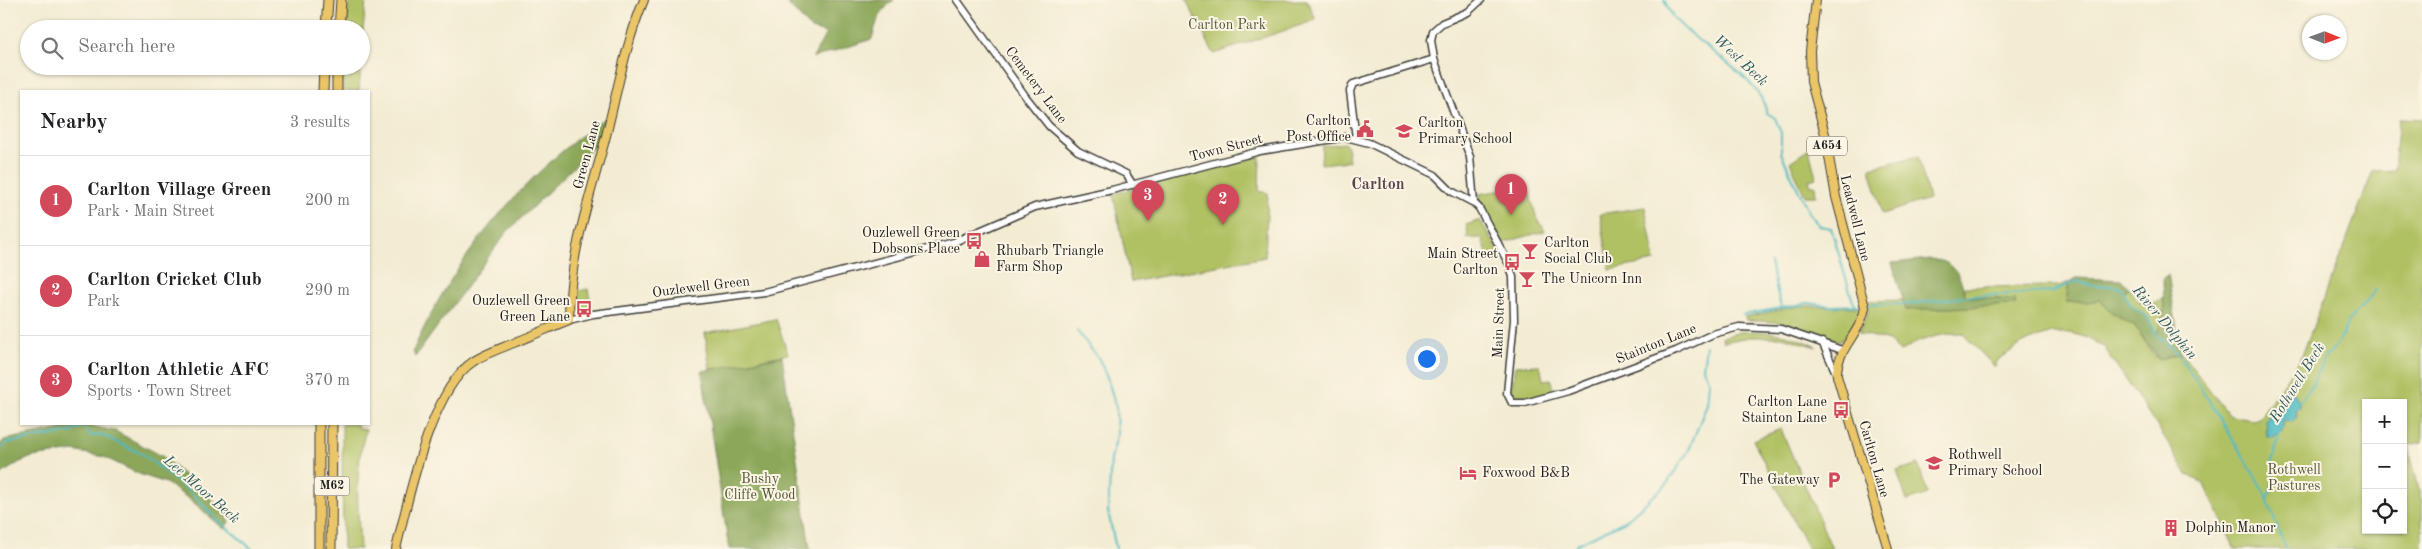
<!DOCTYPE html>
<html lang="en">
<head>
<meta charset="utf-8">
<style>
  body { margin:0; font-family:"Old Standard TT",serif; background:#f2f2f2; color:#202124 }
  .controls { position:absolute; right:15px; bottom:15px; display:grid; overflow:hidden; border-radius:0px; box-shadow:0 1px 4px #0004 }
  .controls button { width:45px; height:45px; display:grid; place-items:center; padding:0; border:0; border-bottom:1px solid #e0e0e0; background:#fff; color:#202124; font:25px sans-serif }
  .compass { position:absolute; left:2302px; top:15px; width:45px; height:45px; border-radius:50%; background:#fff; box-shadow:0 1px 4px #0004; rotate:91deg }
  .you { position:absolute; left:1426px; top:358px; width:18px; height:18px; margin:-12px; border:4px solid #fff; border-radius:50%; background:#1a73e8; box-shadow:0 0 0 8px #1a73e833 }
  .badge { display:grid; place-items:center; width:32px; height:32px; border-radius:50%; background:#d1495b; color:#fff; font-size:16px; font-weight:700 }
  .pin { position:absolute; translate:-50% -41px; filter:drop-shadow(0 1px 2px #0008) }
  .pin::after { content:''; position:absolute; top:26px; width:18px; height:15px; background:inherit; clip-path:polygon(0 0,100% 0,50% 100%) }
  .list { margin:0; padding:0; list-style:none }
  h2 { display:flex; justify-content:space-between; align-items:center; height:65px; margin:0; padding:0 20px; font-size:21px }
  h2 small { font-size:16px; font-weight:400; color:#757577 }
  .list li { display:grid; grid-template-columns:32px 1fr auto; gap:15px; align-items:center; box-sizing:border-box; height:90px; padding:0 20px; border-top:1px solid #e0e0e0 }
  .list b { display:block; font-size:19px; white-space:nowrap }
  .list p { margin:0; font-size:16px; white-space:nowrap; color:#757577 }
  .list em { font-size:16px; font-style:normal; color:#757577 }
  .icon { flex:none; width:28px; height:28px; fill:none; stroke:currentColor; stroke-width:2; stroke-linecap:round; stroke-linejoin:round }
  .map { position:relative; flex:none; width:2422px; height:549px; overflow:hidden }
  .search { position:absolute; background:#fff; box-shadow:0 1px 4px #0004; left:20px; top:20px; width:350px; height:55px; display:flex; align-items:center; gap:12px; box-sizing:border-box; padding:0 18px; border-radius:28px; color:#757577; font-size:19px }
  .panel { position:absolute; background:#fff; box-shadow:0 1px 4px #0004; left:20px; top:90px; width:350px; height:335px; border-radius:0px }
  .map>svg:first-child { display:block }
  .green { fill:#b0c164; stroke:#666e40; fill-rule:evenodd }
  .forest { fill:#8ca75a; stroke:#54623b }
  .water { fill:#4ab9c1; stroke:#336a6e }
  .lines { fill:none; stroke-linecap:round; stroke-linejoin:round }
  .stream { stroke:#4ab9c1; stroke-width:2 }
  .minor-casing { stroke:#3c3b37; stroke-width:9 }
  .major-casing { stroke:#3c3b37; stroke-width:10 }
  .highway-casing { stroke:#3c3b37; stroke-width:11 }
  .minor { stroke:#fff; stroke-width:6 }
  .major { stroke:#ebc669; stroke-width:8 }
  .highway { stroke:#ebc669; stroke-width:9 }
  .labels { text-anchor:middle; dominant-baseline:central; stroke-width:4; stroke-linejoin:round; paint-order:stroke }
  .shield { fill:#fcf5e5; stroke:#5f5d58; stroke-width:1 }
  .shield-label { font-size:12px; font-weight:bold; fill:#1c1c1c }
  .park-label { font-size:14px; fill:#505635; stroke:#fcf5e5 }
  .street-label { font-size:14px; fill:#1c1c1c; stroke:#fcf5e5 }
  .poi-label { font-size:14px; fill:#1c1c1c; stroke:#fcf5e5; text-anchor:start }
  .water-label { font-size:15px; font-style:italic; fill:#2e5b5e; stroke:#fcf5e5 }
  .quarter-label { font-size:16px; font-weight:bold; fill:#59474f; stroke:#fcf5e5 }
</style>
</head>
<body>
<div class="map">
<svg width="2422" height="549" viewBox="0 0 2422 549">
  <rect width="100%" height="100%" fill="#fcf5e5"/>
  <filter id="ink" filterUnits="userSpaceOnUse"><feTurbulence type="fractalNoise" baseFrequency=".02" numOctaves="2"/><feDisplacementMap in="SourceGraphic" scale="10" xChannelSelector="R" yChannelSelector="G"/><feConvolveMatrix kernelMatrix="1 2 1 2 8 2 1 2 1" color-interpolation-filters="sRGB"/></filter>
  <filter id="wash" filterUnits="userSpaceOnUse"><feTurbulence type="fractalNoise" baseFrequency=".0096" numOctaves="4" result="noise"/><feDisplacementMap in="SourceGraphic" scale="20" xChannelSelector="R" yChannelSelector="G"/><feGaussianBlur stdDeviation="1.12" result="paint"/><feColorMatrix in="noise" values="0 0 0 0 0 0 0 0 0 0 0 0 0 0 0 0 0 1.4 0 .05"/><feComposite in="paint" operator="in"/></filter>
  <g filter="url(#wash)">
    <rect width="100%" height="100%" fill="#f3ecd3"/>
    <path class="green" d="M349,0H366L361,51V29H347Z
      M1186,0H1307L1316,20L1214,54Z
      M345,66H361L359,91H343Z
      M2399,118L2422,119V442L2408,445L2422,503V549H2235L2205,485L2198,479L2187,475L2167,441L2104,347L2085,337L2070,333H2052L2023,343L1998,360L1995,367L1962,333C1941,333 1916,340 1900,352L1889,341L1859,333L1868,312V301L1904,300L1906,310L2015,300L1966,297L1963,287L2059,286L2069,282L2067,302L2100,300L2111,312L2135,326L2154,356L2165,359L2181,353L2230,416L2253,420L2259,418L2301,358L2373,171L2394,170ZM2366,403H2403V530H2366Z
      M1344,143L1347,145L1349,161L1321,164L1322,146Z
      M1809,149L1816,178L1809,180L1811,185H1815L1816,196H1805L1790,162Z
      M1260,156L1259,191L1268,193L1265,257L1131,282L1113,194Z
      M1918,156L1929,199L1882,214L1870,168Z
      M1519,187H1528L1536,216L1545,231L1502,243L1488,219L1479,194Z
      M1645,207L1655,261L1610,270L1600,214Z
      M1480,220L1502,256L1490,262L1482,238H1467L1468,232L1466,225Z
      M2128,287C2136,302 2147,309 2163,298L2164,310L2157,335L2144,314L2131,305L2124,294Z
      M588,289L592,311L573,313L574,292Z
      M1799,306L1859,307L1861,310L1847,335L1839,341L1783,323L1746,320L1745,317Z
      M776,319L788,354L710,370L705,333Z
      M1740,332C1766,330 1794,334 1817,347L1782,337H1749L1723,342L1722,337Z
      M1540,365L1543,380L1551,379L1553,392L1520,399L1514,398L1511,392L1515,366Z
      M342,424H357L358,428L366,430C354,469 358,509 360,549H343Z
      M1781,429L1832,549H1808L1753,440Z
      M1918,464L1928,494L1907,501L1897,471Z"/>
    <path class="forest" d="M784,0H809L811,2L818,0H894C880,10 876,23 872,39L813,58L826,33L811,29Z
      M606,117L600,141L506,233L415,357L413,351C454,257 523,176 606,117Z
      M1930,259C1956,261 1959,274 1966,297L2015,300L2016,305L1906,310L1892,263Z
      M2168,274L2181,353L2159,360L2135,326L2111,312L2100,300L2094,302H2066L2069,282L2077,278L2122,280L2128,287L2124,294L2131,305L2148,318L2157,334L2164,310L2163,279Z
      M782,356L810,549H729L702,371Z
      M80,424L115,431L162,456L226,512L229,522L224,529L192,501L166,483L139,474L104,457L74,451L32,457L18,463L0,475V444L4,440L72,427Z"/>
    <path class="water" d="M2289,387L2299,401L2300,407L2296,411L2297,417L2292,422L2284,421L2282,431L2274,438L2267,437L2266,420Z"/>
    <g class="lines">
      <path class="stream" d="M1664,0C1667,5 1669,12 1673,17C1698,47 1760,76 1767,113L1775,118L1781,133V153L1810,215L1820,226L1831,228L1854,305
        M1770,263L1781,307
        M1866,305L1910,304L1971,296L2052,292L2076,281L2094,286H2114L2121,289L2131,305L2148,318L2157,335L2177,352L2214,408L2265,493L2286,549
        M1743,315L1808,303L1832,306L1861,305
        M1077,331L1099,359L1107,377L1116,407L1117,435L1111,459L1108,511L1116,549
        M2299,403L2311,387L2323,360L2339,342L2348,322L2376,290
        M0,451L6,443L71,432L83,426L91,436L102,435L144,455L195,496L215,518L252,549
        M2268,500L2273,482V458L2280,432
        M1573,549L1577,544L1625,521L1666,485L1689,450L1707,404L1709,382L1703,368L1706,346"/>
    </g>
  </g>
  <g filter="url(#ink)">
    <g class="lines">
      <g class="minor-casing">
        <path id="minor" d="M957,0L1026,97L1049,126L1078,151L1126,174L1133,185
          M1356,138L1350,91L1353,84L1434,59
          M1474,203L1470,157L1434,59L1431,40L1433,31L1442,23L1468,12L1481,0
          M569,320L593,314L764,292L954,242L1035,207L1112,190L1260,151L1346,137L1369,143L1435,175L1451,191L1474,203L1479,208L1510,266L1513,277L1514,320L1507,393L1512,403H1525L1568,391L1676,351L1713,334L1739,327L1781,329L1842,350
          M1822,342L1837,375"/>
      </g>
      <g class="major-casing">
        <path id="major" d="M1816,0L1810,51L1811,82L1825,134L1836,197L1865,307C1862,333 1836,348 1837,376L1888,549
          M396,549C408,500 431,388 474,361C486,353 502,348 516,342C534,335 551,327 569,320C569,257 589,200 605,140C617,93 625,45 644,0"/>
      </g>
      <g class="highway-casing">
        <path id="highway" d="M326,29L328,0
          M339,29L341,0
          M323,91L324,66
          M337,91V66
          M319,424V549
          M331,549L332,424"/>
      </g>
      <use href="#minor" class="minor"/>
      <use href="#major" class="major"/>
      <use href="#highway" class="highway"/>
    </g>
  </g>
  <defs>
    <g id="civic-bare" transform="scale(1.35)"><path d="M-.6-6.5H3V-4.5H.6V-3L4-1V1h2V6H-6V1h2V-1L-.6-3ZM-1.2 2.5V6h2.4V2.5Z" fill="#d1495b" stroke="#fcf5e5" stroke-width="2.5" paint-order="stroke"/></g>
    <g id="school-bare" transform="scale(1.35)"><path d="M0-5L7-2L0 1L-7-2ZM-4 1L0 2.5L4 1V4Q0 6-4 4Z" fill="#d1495b" stroke="#fcf5e5" stroke-width="2.5" paint-order="stroke"/></g>
    <g id="bus-bare" transform="scale(1.35)"><path d="M-5-6H5V4H4V6H2V4H-2V6H-4V4H-5ZM-3.5-4V0h7V-4ZM-3.5 1.2v1.5H-2V1.2ZM2 1.2v1.5H3.5V1.2Z" fill="#d1495b" stroke="#fcf5e5" stroke-width="2.5" paint-order="stroke"/></g>
    <g id="bar-bare" transform="scale(1.35)"><path d="M-6-5H6L.8 .8V4.5H3.5V6h-7V4.5H-.8V.8Z" fill="#d1495b" stroke="#fcf5e5" stroke-width="2.5" paint-order="stroke"/></g>
    <g id="shop-bare" transform="scale(1.35)"><path d="M-5-2.5h2.3a2.7 3.5 0 0 1 5.4 0H5L5.5 6h-11ZM-1.5-2.5h3a1.5 2.3 0 0 0-3 0Z" fill="#d1495b" stroke="#fcf5e5" stroke-width="2.5" paint-order="stroke"/></g>
    <g id="hotel-bare" transform="scale(1.35)"><path d="M-6-4.5h1.5V1H6V5H4.5V3h-9V5H-6ZM-4 0a1.8 1.8 0 1 1 3.6 0ZM.5 0V-2.5h3Q6-2.5 6 0Z" fill="#d1495b" stroke="#fcf5e5" stroke-width="2.5" paint-order="stroke"/></g>
    <g id="parking-bare" transform="scale(1.35)"><path d="M-3.5-5.5H1a3.5 3.5 0 0 1 0 7H-1V5.5H-3.5ZM-1-3.4V-.6H.8a1.4 1.4 0 0 0 0-2.8Z" fill="#d1495b" stroke="#fcf5e5" stroke-width="2.5" paint-order="stroke"/></g>
    <g id="building-bare" transform="scale(1.35)"><path d="M-4-6H4V6H1V3H-1V6H-4ZM-2.5-4.3h1.7v1.8h-1.7ZM.8-4.3h1.7v1.8H.8ZM-2.5-1h1.7V.8h-1.7ZM.8-1h1.7V.8H.8Z" fill="#d1495b" stroke="#fcf5e5" stroke-width="2.5" paint-order="stroke"/></g>
  </defs>
  <g fill-rule="evenodd">
    <use href="#civic-bare" x="1365" y="129"/>
    <use href="#school-bare" x="1404" y="131"/>
    <use href="#bus-bare" x="974" y="241"/>
    <use href="#bar-bare" x="1530" y="251"/>
    <use href="#shop-bare" x="982" y="259"/>
    <use href="#bus-bare" x="1512" y="262"/>
    <use href="#bar-bare" x="1527" y="279"/>
    <use href="#bus-bare" x="584" y="309"/>
    <use href="#bus-bare" x="1841" y="410"/>
    <use href="#school-bare" x="1934" y="463"/>
    <use href="#hotel-bare" x="1468" y="473"/>
    <use href="#parking-bare" x="1834" y="480"/>
    <use href="#building-bare" x="2171" y="528"/>
  </g>
  <g class="labels">
    <g class="shield">
      <rect x="1807" y="136.5" width="40" height="19" rx="4"/>
      <rect x="314.5" y="476.5" width="35" height="19" rx="4"/>
    </g>
    <g class="shield-label">
      <text x="1827" y="146">A654</text>
      <text x="332" y="486">M62</text>
    </g>
    <g class="park-label">
      <text x="1227" y="25">Carlton Park</text>
      <text x="2294" y="470">Rothwell<tspan x="2294" dy="16">Pastures</tspan></text>
      <text x="760" y="479">Bushy<tspan x="760" dy="16">Cliffe Wood</tspan></text>
    </g>
    <g class="street-label">
      <text transform="translate(1036 85) rotate(53)">Cemetery Lane</text>
      <text transform="translate(1226 148) rotate(-15)">Town Street</text>
      <text transform="translate(587 155) rotate(-75)">Green Lane</text>
      <text transform="translate(1855 218) rotate(76)">Leadwell Lane</text>
      <text transform="translate(701 287) rotate(-7)">Ouzlewell Green</text>
      <text transform="translate(1499 323) rotate(-88)">Main Street</text>
      <text transform="translate(1656 344) rotate(-22)">Stainton Lane</text>
      <text transform="translate(1874 459) rotate(74)">Carlton Lane</text>
    </g>
    <g class="poi-label">
      <text x="1351" y="121" text-anchor="end">Carlton<tspan x="1351" dy="16">Post Office</tspan></text>
      <text x="1418" y="123">Carlton<tspan x="1418" dy="16">Primary School</tspan></text>
      <text x="960" y="233" text-anchor="end">Ouzlewell Green<tspan x="960" dy="16">Dobsons Place</tspan></text>
      <text x="1544" y="243">Carlton<tspan x="1544" dy="16">Social Club</tspan></text>
      <text x="996" y="251">Rhubarb Triangle<tspan x="996" dy="16">Farm Shop</tspan></text>
      <text x="1498" y="254" text-anchor="end">Main Street<tspan x="1498" dy="16">Carlton</tspan></text>
      <text x="1541" y="279">The Unicorn Inn</text>
      <text x="570" y="301" text-anchor="end">Ouzlewell Green<tspan x="570" dy="16">Green Lane</tspan></text>
      <text x="1827" y="402" text-anchor="end">Carlton Lane<tspan x="1827" dy="16">Stainton Lane</tspan></text>
      <text x="1948" y="455">Rothwell<tspan x="1948" dy="16">Primary School</tspan></text>
      <text x="1482" y="473">Foxwood B&amp;B</text>
      <text x="1820" y="480" text-anchor="end">The Gateway</text>
      <text x="2185" y="528">Dolphin Manor</text>
    </g>
    <g class="water-label">
      <text transform="translate(1740 61) rotate(43)">West Beck</text>
      <text transform="translate(2164 323) rotate(50)">River Dolphin</text>
      <text transform="translate(2298 383) rotate(-58)">Rothwell Beck</text>
      <text transform="translate(201 490) rotate(41)">Lee Moor Beck</text>
    </g>
    <g class="quarter-label">
      <text x="1378" y="185">Carlton</text>
    </g>
  </g>
</svg>
<div class="controls">
<button>+</button>
<button>−</button>
<button><svg class="icon" aria-label="locate" viewBox="0 0 24 24"><circle cx="12" cy="12" r="6"/><path d="M12 2v4M12 18v4M2 12h4M18 12h4"/></svg></button>
</div>
<svg class="compass" viewBox="-18 -18 36 36"><path d="M0-13l5 13h-10z" fill="#e53935"/><path d="M0 13l5-13h-10z" fill="#757577"/></svg>
<div class="you"></div>
<div class="pin badge" style="left:1511px;top:215px">1</div>
<div class="pin badge" style="left:1223px;top:225px">2</div>
<div class="pin badge" style="left:1148px;top:221px">3</div>
<div class="search"><svg class="icon" aria-label="search" viewBox="0 0 24 24"><circle cx="10" cy="10" r="6"/><path d="M15 15l6 6"/></svg>Search here</div>
<section class="panel">
<h2>Nearby<small>3 results</small></h2>
<ul class="list">
<li><span class="badge">1</span><div><b>Carlton Village Green</b><p>Park · Main Street</p></div><em>200 m</em></li>
<li><span class="badge">2</span><div><b>Carlton Cricket Club</b><p>Park</p></div><em>290 m</em></li>
<li><span class="badge">3</span><div><b>Carlton Athletic AFC</b><p>Sports · Town Street</p></div><em>370 m</em></li>
</ul>
</section>
</div>
</body>
</html>
